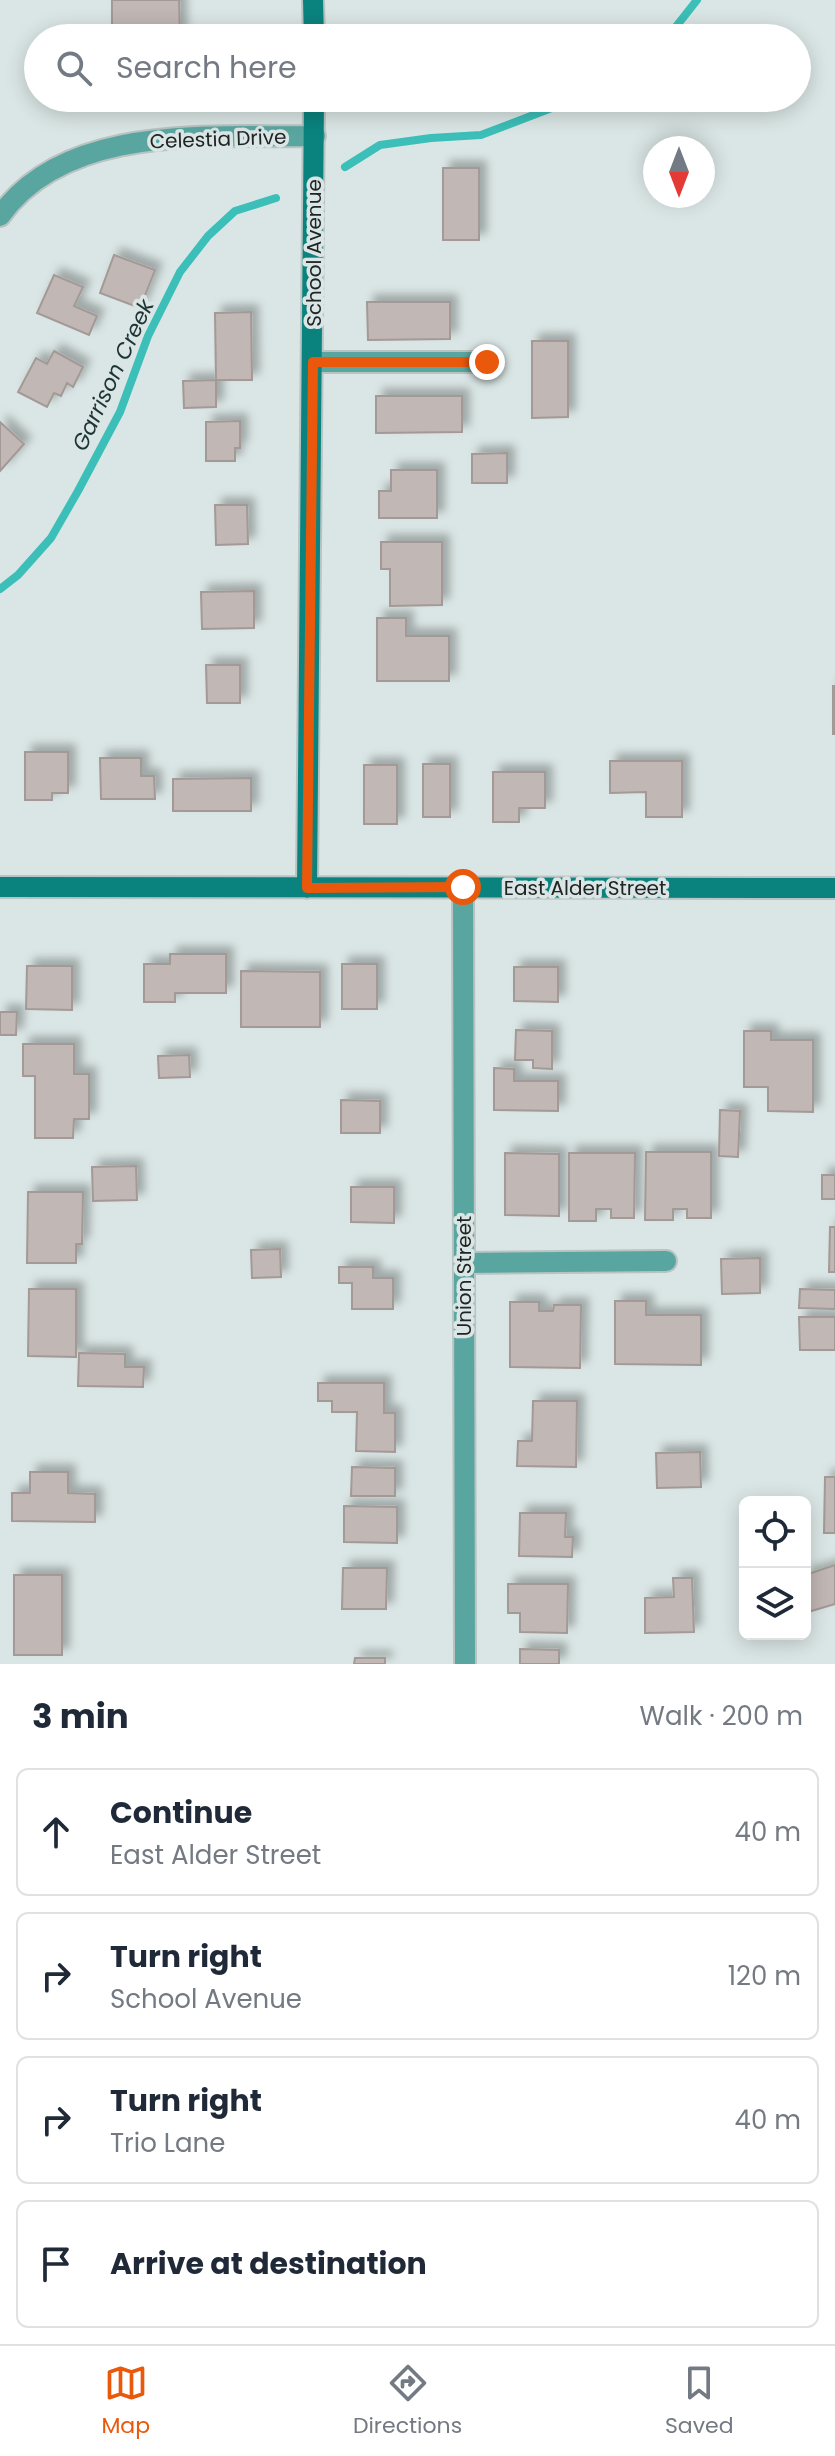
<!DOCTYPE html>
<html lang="en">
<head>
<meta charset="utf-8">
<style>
  body { margin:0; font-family:Poppins,sans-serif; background:#f2f2f3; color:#1f2937 }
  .controls { position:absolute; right:24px; bottom:24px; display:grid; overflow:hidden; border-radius:12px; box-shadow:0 4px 20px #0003 }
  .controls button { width:72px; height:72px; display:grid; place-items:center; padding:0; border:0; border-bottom:2px solid #e0e1e3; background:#fff; color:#1f2937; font:40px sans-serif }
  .compass { position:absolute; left:643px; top:136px; width:72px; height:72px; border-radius:50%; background:#fff; box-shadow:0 4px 20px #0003; rotate:180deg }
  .stop { position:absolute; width:24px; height:24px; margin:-18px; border:6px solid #ea580c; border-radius:50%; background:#fff }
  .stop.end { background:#ea580c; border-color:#fff; box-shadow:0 2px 8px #0008 }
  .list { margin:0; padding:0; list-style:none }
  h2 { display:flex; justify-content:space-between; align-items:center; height:104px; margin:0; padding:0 32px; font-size:34px }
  h2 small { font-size:26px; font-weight:400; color:#747a83 }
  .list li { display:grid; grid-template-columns:52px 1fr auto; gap:24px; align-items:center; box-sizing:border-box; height:128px; margin:0 16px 16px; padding:0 16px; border:2px solid #e0e1e3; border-radius:12px }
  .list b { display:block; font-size:30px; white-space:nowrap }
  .list p { margin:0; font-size:26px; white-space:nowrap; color:#747a83 }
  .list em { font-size:26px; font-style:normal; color:#747a83 }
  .icon { flex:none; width:44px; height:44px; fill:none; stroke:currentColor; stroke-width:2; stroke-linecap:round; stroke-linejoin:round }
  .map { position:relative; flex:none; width:835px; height:1664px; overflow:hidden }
  .search { position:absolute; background:#fff; box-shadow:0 4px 20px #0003; left:24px; right:24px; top:24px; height:88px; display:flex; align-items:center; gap:20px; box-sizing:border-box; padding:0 28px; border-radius:44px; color:#747a83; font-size:30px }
  .sheet { height:680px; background:#fff }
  nav { display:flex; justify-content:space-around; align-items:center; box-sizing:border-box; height:112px; border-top:2px solid #e0e1e3; background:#fff; font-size:22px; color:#747a83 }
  nav a { display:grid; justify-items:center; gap:4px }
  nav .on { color:#ea580c }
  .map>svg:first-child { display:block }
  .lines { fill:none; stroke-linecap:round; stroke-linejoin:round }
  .stream { stroke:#3cbfb8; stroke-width:8 }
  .building { fill:#c1b7b4; stroke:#a39996; stroke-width:2; filter:url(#shadow) }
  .street-casing { stroke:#b9c3c2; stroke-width:24 }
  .secondary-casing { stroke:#b9c3c2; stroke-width:24 }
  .street { stroke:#59a6a1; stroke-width:20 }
  .secondary { stroke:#0a837e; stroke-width:20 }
  .route { stroke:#ea580c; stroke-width:10 }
  .labels { text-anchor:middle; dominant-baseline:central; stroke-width:7; stroke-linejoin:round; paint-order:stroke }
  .street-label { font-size:20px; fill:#202423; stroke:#dae6e5 }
  .water-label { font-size:22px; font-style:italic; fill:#1e3433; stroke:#dae6e5 }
</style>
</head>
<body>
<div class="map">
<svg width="835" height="1664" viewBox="0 0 835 1664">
  <defs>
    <filter id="shadow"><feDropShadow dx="7" dy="-7" stdDeviation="4" flood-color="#0004"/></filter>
  </defs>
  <rect width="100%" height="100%" fill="#dae6e5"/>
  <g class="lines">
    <path class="stream" d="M667,38L697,0
      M345,167L380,145L431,138L481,135L570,101L591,98
      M0,589L18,575L51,538L78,491L120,412L148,336L180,272L208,236L235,211L276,198"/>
  </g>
  <path class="building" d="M112,0H179L180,38H112Z
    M400,98H479V101H400Z
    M443,168H479V240H443Z
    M114,255L155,270L140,308L100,293Z
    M54,275L83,287L74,306L97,316L89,335L37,313Z
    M367,302H450V339L368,340Z
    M251,312L252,380H216L215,313Z
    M532,341H568V417L532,418Z
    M54,351L83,367L73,387L67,383L61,396L54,393L47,407L18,392L36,358L47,364Z
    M216,380V407L184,408L183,381Z
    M376,396H462V432L376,433Z
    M240,421V448H235V461H206V422Z
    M0,422L24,444L0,471Z
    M507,453V483H472V454Z
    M391,470H437V518H379V491H391Z
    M215,505H247L248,544L216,545Z
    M381,542H442V605L390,606V569H381Z
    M254,591V628L202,629L201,592Z
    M377,618H406V636H449V681H377Z
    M206,665H240V703H207Z
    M833,686H835V734H833Z
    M25,752H68V793H52V800H25Z
    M100,758H141V776H154L155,799H101Z
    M610,761H682V817H646V792L610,793Z
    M423,764H450V817H423Z
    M364,765H397V824H364Z
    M493,772H545V808H519V822H493Z
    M251,778V811H173V779Z
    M170,954H226V993H175V1002H144V964H170Z
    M342,964H377V1009H342Z
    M27,966H72V1010L26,1009Z
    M514,967H558V1002L514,1001Z
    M241,971L320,972V1027H241Z
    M0,1012H17L16,1035H0Z
    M516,1030L552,1031V1069L533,1068V1060H515Z
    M744,1031H771V1040H813V1112L768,1111V1087H744Z
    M23,1044H74V1074H89V1119H74L73,1138H35V1076H23Z
    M189,1055L190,1077L159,1078L158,1056Z
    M494,1068L514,1069V1081H558V1111L494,1110Z
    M341,1100L380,1101V1133H341Z
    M720,1110L740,1111L738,1157L719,1156Z
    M646,1152H711V1218H687V1209H673V1220H645Z
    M505,1153L559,1154V1216L505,1215Z
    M569,1153H635L634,1218H611V1209H596V1221H569Z
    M136,1166L137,1200L93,1201L92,1167Z
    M822,1175H835V1199H822Z
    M351,1187H394V1223L351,1222Z
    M28,1192H83L82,1244H76V1263H27Z
    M830,1227H835V1272H829Z
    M280,1249L281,1277L252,1278L251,1250Z
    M760,1258V1293L722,1294L721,1259Z
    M339,1267H373V1278H393V1309H352V1283H339Z
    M29,1289H76V1357L28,1356Z
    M800,1289L835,1290V1309L799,1308Z
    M615,1301H646V1315H701V1365L615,1364Z
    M510,1302H539V1311H553L554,1305H581L580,1368L510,1367Z
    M799,1317H835V1350H800Z
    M79,1353L125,1354V1367H144L143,1387L78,1386Z
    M318,1383H384V1413H395V1452L356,1451L357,1412H332V1401H318Z
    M533,1401H577L576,1467L517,1466L518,1441H532Z
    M700,1452L701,1487L657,1488L656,1453Z
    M352,1467L395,1468V1496H351Z
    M30,1472H68V1493L95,1494V1522L12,1521V1493H30Z
    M825,1477H835V1533H824Z
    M344,1506L397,1507V1543L344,1542Z
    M520,1513H566L565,1537H573L572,1557L519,1556Z
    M835,1565V1604L805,1613V1575Z
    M343,1568H387L386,1609H342Z
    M14,1575H62V1655H14Z
    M673,1578H692L694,1632L645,1633V1598L674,1597Z
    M508,1584H568L567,1633L520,1632V1613H508Z
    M520,1649L559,1650V1664H520Z
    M355,1658H385V1664H354Z"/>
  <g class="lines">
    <g class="street-casing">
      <path id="street" d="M0,216C67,122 214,138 315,136
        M313,362H487
        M463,887L465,1664
        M464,1263L666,1261"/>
    </g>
    <g class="secondary-casing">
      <path id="secondary" d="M313,0L314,38
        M0,887L835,888
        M307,888L314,98"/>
    </g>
    <use href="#street" class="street"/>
    <use href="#secondary" class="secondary"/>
  </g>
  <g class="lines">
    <path class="route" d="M463,887L307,888L313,362H487"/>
  </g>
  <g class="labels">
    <g class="street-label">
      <text transform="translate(218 139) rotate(-2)">Celestia Drive</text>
      <text transform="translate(314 253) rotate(-90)">School Avenue</text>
      <text x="585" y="888">East Alder Street</text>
      <text transform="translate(464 1276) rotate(-90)">Union Street</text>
    </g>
    <g class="water-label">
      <text transform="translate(113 375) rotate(-65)">Garrison Creek</text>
    </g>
  </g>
</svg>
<div class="controls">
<button><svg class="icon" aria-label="locate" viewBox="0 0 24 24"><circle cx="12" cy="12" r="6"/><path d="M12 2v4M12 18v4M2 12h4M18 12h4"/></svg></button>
<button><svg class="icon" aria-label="layers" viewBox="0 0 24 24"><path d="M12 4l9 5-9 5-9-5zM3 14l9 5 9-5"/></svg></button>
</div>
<svg class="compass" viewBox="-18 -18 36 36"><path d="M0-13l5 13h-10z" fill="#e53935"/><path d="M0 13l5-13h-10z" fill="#747a83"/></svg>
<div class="stop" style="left:463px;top:887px"></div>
<div class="stop end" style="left:487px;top:362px"></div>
<div class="search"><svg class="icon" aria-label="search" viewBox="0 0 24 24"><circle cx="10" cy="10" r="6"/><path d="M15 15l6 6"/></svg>Search here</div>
</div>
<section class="sheet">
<h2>3 min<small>Walk · 200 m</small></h2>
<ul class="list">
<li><svg class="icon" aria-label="ahead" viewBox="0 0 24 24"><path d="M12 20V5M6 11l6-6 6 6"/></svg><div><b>Continue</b><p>East Alder Street</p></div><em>40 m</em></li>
<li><svg class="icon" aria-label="right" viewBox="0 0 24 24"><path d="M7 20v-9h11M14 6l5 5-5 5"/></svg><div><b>Turn right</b><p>School Avenue</p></div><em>120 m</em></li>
<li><svg class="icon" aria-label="right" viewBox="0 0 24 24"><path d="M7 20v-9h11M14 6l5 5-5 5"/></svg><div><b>Turn right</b><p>Trio Lane</p></div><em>40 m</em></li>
<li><svg class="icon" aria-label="arrive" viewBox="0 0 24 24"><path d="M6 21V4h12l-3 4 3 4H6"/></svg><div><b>Arrive at destination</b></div></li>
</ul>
</section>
<nav>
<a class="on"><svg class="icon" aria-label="map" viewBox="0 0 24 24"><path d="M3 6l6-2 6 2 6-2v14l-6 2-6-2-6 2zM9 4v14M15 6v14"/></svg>Map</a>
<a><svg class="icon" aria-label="directions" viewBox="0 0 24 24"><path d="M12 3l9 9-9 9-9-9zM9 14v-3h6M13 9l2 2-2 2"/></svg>Directions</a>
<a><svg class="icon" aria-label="saved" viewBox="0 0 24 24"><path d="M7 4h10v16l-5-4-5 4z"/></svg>Saved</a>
</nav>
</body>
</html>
